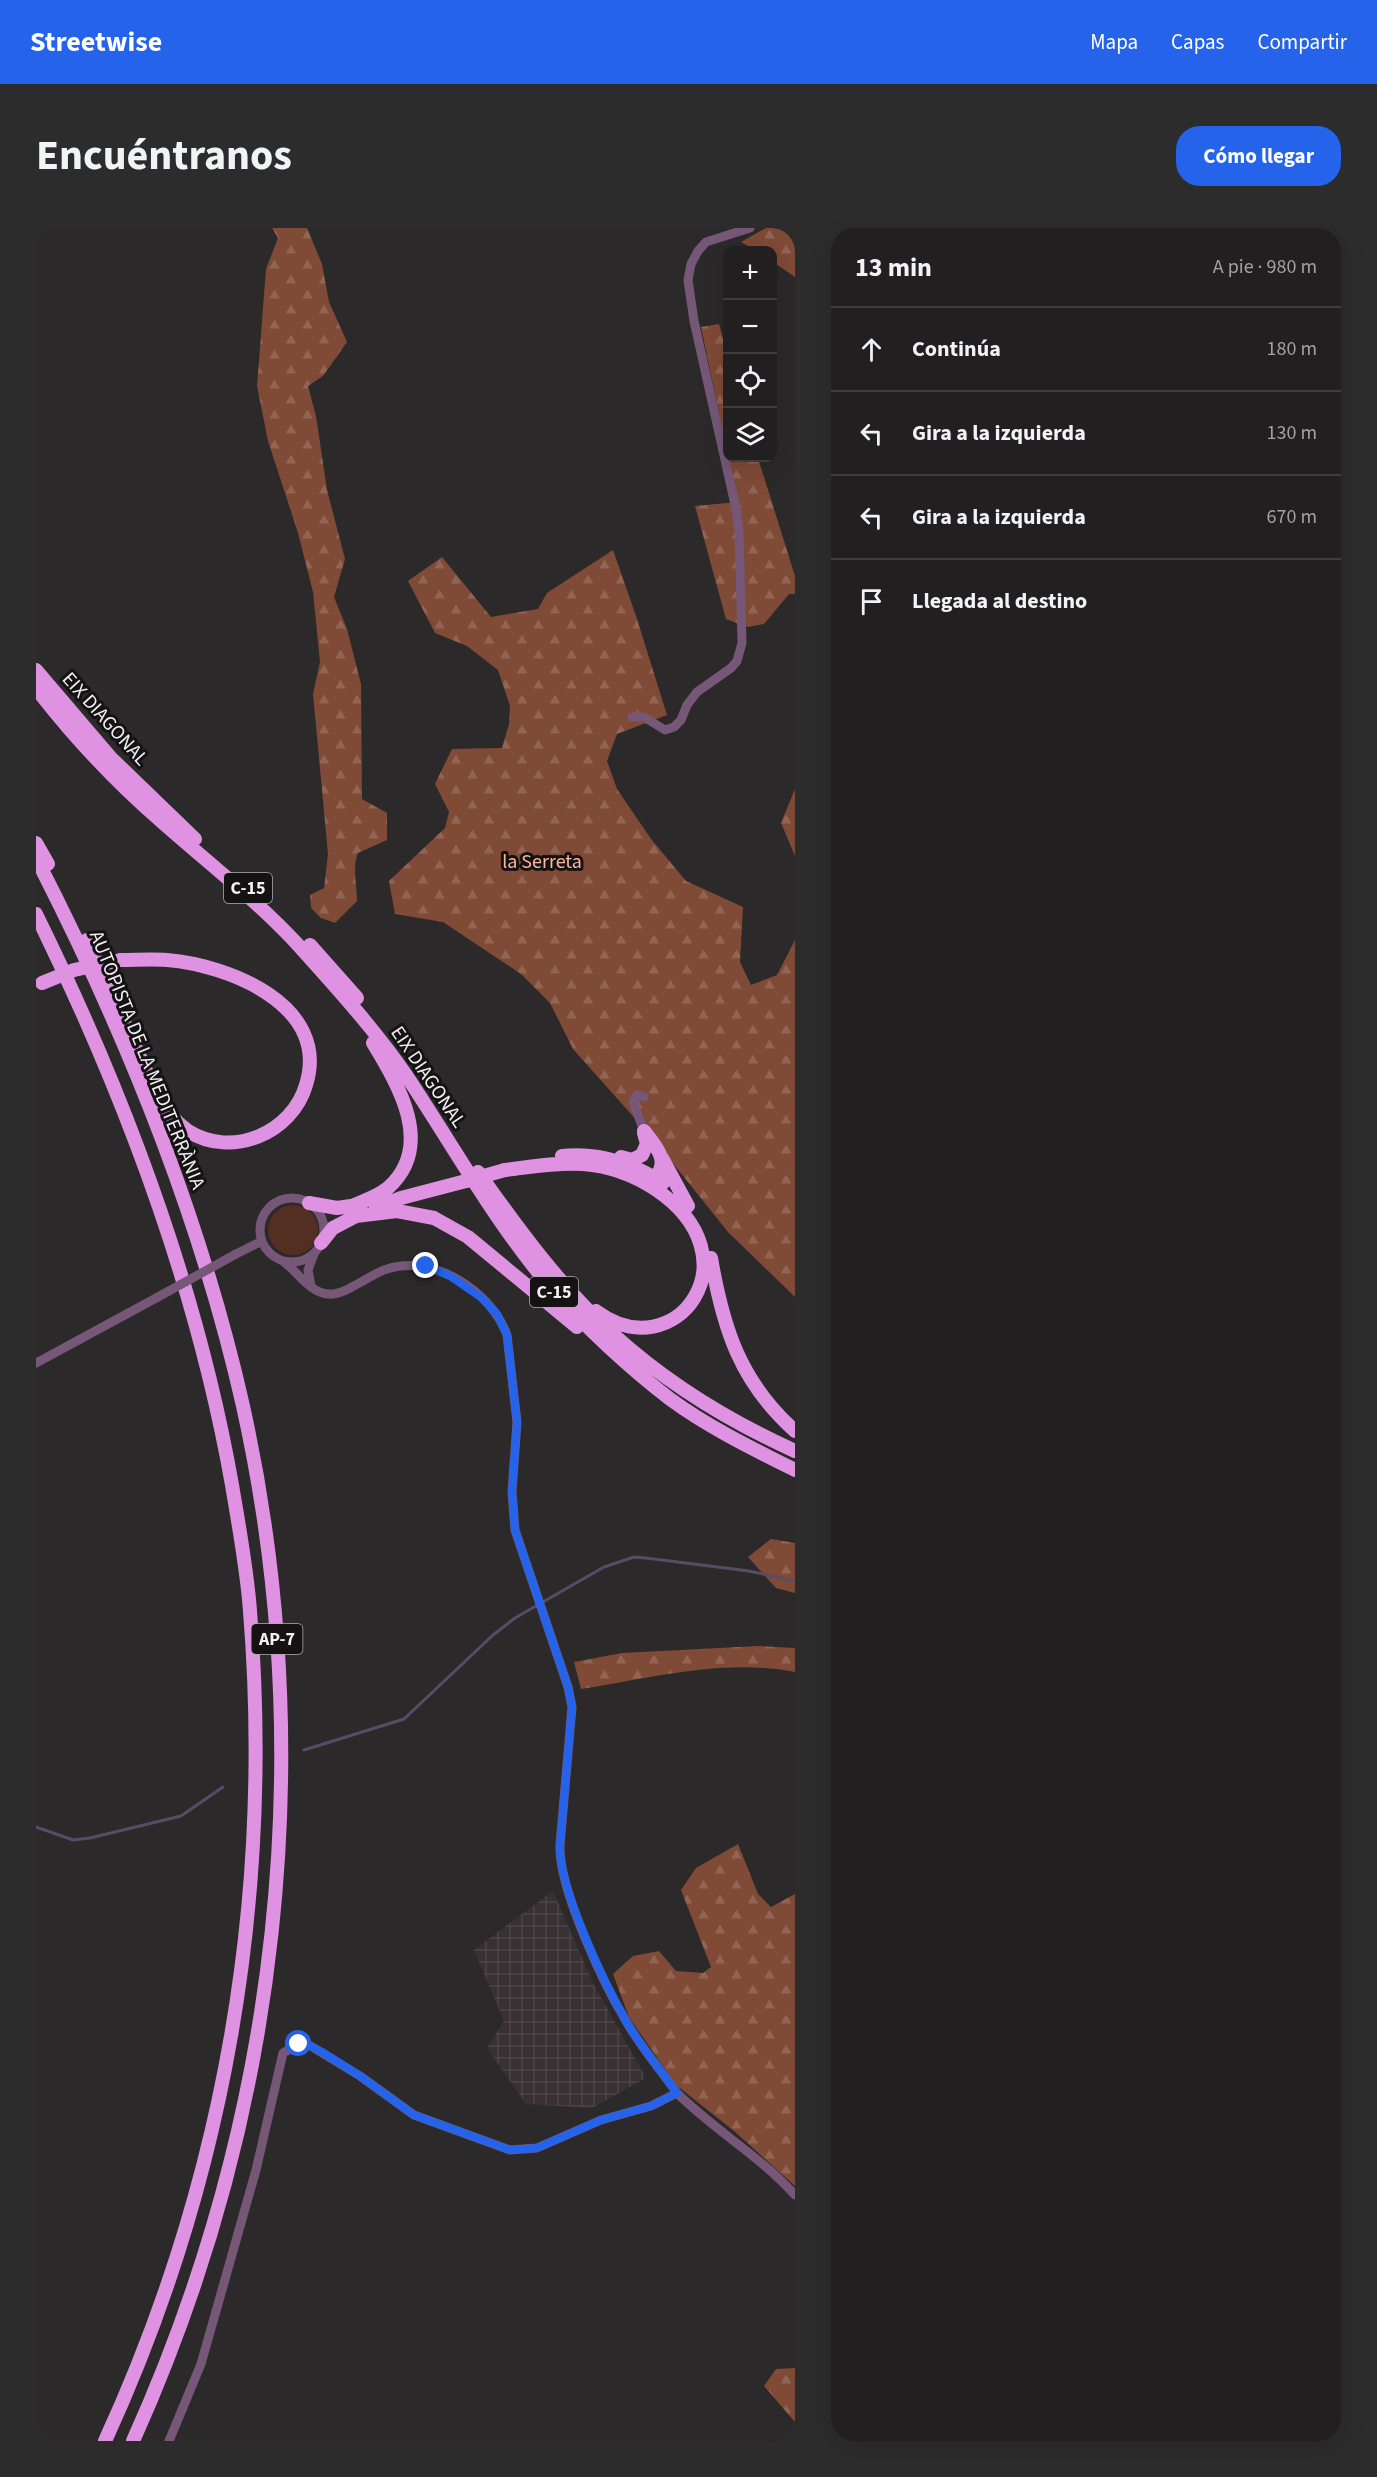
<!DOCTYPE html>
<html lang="es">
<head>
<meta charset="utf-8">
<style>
  body { margin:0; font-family:"Source Sans 3",sans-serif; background:#2d2c2d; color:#f1f3f6 }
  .controls { position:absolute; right:18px; top:18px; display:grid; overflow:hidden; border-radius:12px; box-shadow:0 6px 24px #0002 }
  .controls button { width:54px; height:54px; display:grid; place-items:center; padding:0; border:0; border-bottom:2px solid #3e3d3e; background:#211f20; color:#f1f3f6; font:30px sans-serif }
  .stop { position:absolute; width:18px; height:18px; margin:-14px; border:4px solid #2563eb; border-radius:50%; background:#fff }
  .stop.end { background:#2563eb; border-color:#fff; box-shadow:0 2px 6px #0008 }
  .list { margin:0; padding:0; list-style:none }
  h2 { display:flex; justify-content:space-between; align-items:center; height:78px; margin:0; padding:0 24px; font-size:26px }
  h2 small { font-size:20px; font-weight:400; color:#a2a2a5 }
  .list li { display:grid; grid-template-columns:39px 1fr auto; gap:18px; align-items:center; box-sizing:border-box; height:84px; padding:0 24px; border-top:2px solid #3e3d3e }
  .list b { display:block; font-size:22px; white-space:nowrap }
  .list em { font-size:20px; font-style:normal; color:#a2a2a5 }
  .icon { flex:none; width:33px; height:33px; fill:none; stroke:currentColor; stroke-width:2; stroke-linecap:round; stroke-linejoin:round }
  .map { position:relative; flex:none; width:759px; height:2213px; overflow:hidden; border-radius:24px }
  header { display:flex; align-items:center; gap:36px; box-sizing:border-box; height:84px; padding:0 30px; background:#2563eb; color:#fff }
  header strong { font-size:28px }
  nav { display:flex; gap:33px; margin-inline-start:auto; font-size:21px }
  .intro { display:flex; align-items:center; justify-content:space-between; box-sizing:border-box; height:144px; padding:0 36px }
  h1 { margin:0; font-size:42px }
  .button { padding:15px 27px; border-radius:24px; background:#2563eb; color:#fff; font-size:21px; font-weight:700 }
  main { display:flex; gap:36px; padding:0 36px }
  aside { flex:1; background:#211f20; border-radius:24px; box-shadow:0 6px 24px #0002 }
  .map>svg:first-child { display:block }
  .industrial { fill:url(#industrial-grid) }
  .grass { fill:#522f22 }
  .forest { fill:url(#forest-firs) }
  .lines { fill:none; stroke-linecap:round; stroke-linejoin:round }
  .stream { stroke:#594b68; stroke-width:3 }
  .minor { stroke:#765777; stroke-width:9 }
  .highway { stroke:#e092e2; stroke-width:14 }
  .minor-bridge { stroke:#765777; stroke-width:9 }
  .highway-bridge { stroke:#e092e2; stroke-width:14 }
  .route { stroke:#2563eb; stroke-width:8 }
  .labels { text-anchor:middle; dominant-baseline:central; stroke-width:6; stroke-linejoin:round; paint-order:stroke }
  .shield { fill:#141213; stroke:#afadae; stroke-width:1.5 }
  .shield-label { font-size:18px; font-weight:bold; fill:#f2f0f1 }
  .street-label { font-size:20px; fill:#f2f0f1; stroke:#141213 }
  .park-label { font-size:20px; fill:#fcb89e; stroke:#141213 }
</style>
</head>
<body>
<header>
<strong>Streetwise</strong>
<nav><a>Mapa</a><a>Capas</a><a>Compartir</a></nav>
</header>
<div class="intro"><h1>Encuéntranos</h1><a class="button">Cómo llegar</a></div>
<main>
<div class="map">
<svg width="759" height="2213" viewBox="0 0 759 2213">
  <defs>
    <pattern id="industrial-grid" width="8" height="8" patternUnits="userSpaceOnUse" patternTransform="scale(1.5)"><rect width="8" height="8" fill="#393034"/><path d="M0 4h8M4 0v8" fill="none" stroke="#4c4448"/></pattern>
    <pattern id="forest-firs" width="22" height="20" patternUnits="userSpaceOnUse" patternTransform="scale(1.5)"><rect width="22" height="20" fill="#7f4a36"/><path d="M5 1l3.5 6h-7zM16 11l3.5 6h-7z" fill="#926454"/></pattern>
  </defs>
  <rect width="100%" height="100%" fill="#2c292a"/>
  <path class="industrial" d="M517,1663L557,1755L610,1850L556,1880L490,1876L451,1820L468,1793L438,1722Z"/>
  <path class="grass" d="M232 1002a25 25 0 1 1 50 0a25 25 0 1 1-50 0Z"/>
  <path class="forest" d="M236,0H271L286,36L293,74L311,114L287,148L272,158L280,188L291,262L309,331L298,369L311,401L325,456L326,571L351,585V612L322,625C316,640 321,656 321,673L299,695L285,690L275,680L274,667L288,660L292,626L277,466L284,434L277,364L262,305L232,213L221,158L230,41L242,10Z
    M730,0H759V49L737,34L736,22H719L705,14Z
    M683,96L691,125V223L665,99Z
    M693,230H722L759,348V366H753L728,396L712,399L690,391L659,278L702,274Z
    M577,322L601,391L631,487L581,506L571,533L581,561L615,611L650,653L707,679L704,734L715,757L741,747L759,712V1069L692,1004L619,913L537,821L514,775L485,746L407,694L359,686L353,653L409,600L413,584L399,556L416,521L466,520L473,496L474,478L462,442L431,418L399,405L372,353L406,329L455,389L502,381L511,365Z
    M759,561V628L745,595Z
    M735,1311L759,1315V1365L740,1360L712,1329Z
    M722,1418L759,1420V1444C688,1430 615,1450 545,1461L538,1434L586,1425Z
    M702,1616L722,1666L735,1679L759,1666V1958L698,1903L640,1857L593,1789L577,1746L597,1728L623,1723L640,1743L667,1745L675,1739L645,1662L660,1640Z
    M759,2140V2194L728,2158L740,2141Z"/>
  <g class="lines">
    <path class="stream" d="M268,1522L368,1491L457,1407L479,1390L568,1339L598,1329L610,1330L713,1343L759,1353
      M0,1599L37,1612L54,1610L145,1588L187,1559"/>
    <path class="minor" d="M596,489H608L629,502L638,499L645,492L651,477L661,464L695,440L701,433L706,415L703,303L700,281L658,93L652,52L655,36L662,23L670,14L714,0
      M608,869L601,867L597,874L608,903
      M224 1002a32 32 0 1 1 64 0a32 32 0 1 1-64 0Z
      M200,1026L226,1013
      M248,1034C262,1044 273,1064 292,1066C309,1068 334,1046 351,1041C398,1026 455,1063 471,1107L481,1194L476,1264L479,1302L532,1459L536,1479L524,1617C522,1659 567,1755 590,1793C604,1818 624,1841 641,1865
      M275,1058L272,1042L278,1026
      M0,1135L122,1069
      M133,2213L165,2136L220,1942L247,1825L263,1816L273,1817L324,1848L378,1887L474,1922L501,1920L565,1892L615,1878L641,1865C678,1902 724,1928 759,1967"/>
    <path class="highway" d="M0,442L75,530L159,611
      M0,460C37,508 79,553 125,593C171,634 222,673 264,719C301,760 339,802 370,847C418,919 460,996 517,1062C549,1099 595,1141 634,1171C672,1199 717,1221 759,1242
      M0,615L12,636
      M0,630C89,803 164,987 207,1178C284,1526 243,1889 97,2213
      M0,686C89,867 161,1058 196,1257C203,1299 211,1341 214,1383C237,1669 189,1952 69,2213
      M51,712L120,865C128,880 138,893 152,903C196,931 256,905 270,857C295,777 192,737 131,732C116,731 100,732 85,732
      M274,717L321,770
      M608,903C617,915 634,932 621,947L611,949
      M526,928C563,924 596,935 627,955
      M585,929L596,932L606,927L611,916L608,905
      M626,930L652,978
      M469,942C495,939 521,934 547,936C572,938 598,947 619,961C723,1030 639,1142 560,1083
      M442,944C483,1002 525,1060 579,1108C631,1155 695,1194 759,1223
      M273,975L301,980L322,977
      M314,979C327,973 341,969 352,960C399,918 363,858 337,815
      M340,980L365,970L430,953
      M285,1015L297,1000L320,988L361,983L398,990L432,1009L541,1099
      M675,1030C687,1100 704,1154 759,1203"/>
    <path class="minor-bridge" d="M122,1069L200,1026"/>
    <path class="highway-bridge" d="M6,755L38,742L85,732
      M430,953L469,942"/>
  </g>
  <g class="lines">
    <path class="route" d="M263,1816L273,1817L286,1824L324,1848L378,1887L474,1922L501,1920L565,1892L615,1878L641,1865C624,1841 604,1818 590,1793C568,1755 522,1658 524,1617L536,1479L532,1459L479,1302L476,1264L481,1194L471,1107L461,1086L446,1070L414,1048L390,1038"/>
  </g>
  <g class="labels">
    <g class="shield">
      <rect x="188" y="645" width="48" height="30" rx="4.5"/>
      <rect x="494" y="1049" width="48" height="30" rx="4.5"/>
      <rect x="215.5" y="1396" width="51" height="30" rx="4.5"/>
    </g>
    <g class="shield-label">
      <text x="212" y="660">C-15</text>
      <text x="518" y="1064">C-15</text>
      <text x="241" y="1411">AP-7</text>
    </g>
    <g class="street-label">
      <text transform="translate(69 491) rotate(48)">EIX DIAGONAL</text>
      <text transform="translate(111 832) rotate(68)">AUTOPISTA DE LA MEDITERRÀNIA</text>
      <text transform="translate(392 849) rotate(56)">EIX DIAGONAL</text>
    </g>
    <g class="park-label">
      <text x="506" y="634">la Serreta</text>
    </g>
  </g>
</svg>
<div class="controls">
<button>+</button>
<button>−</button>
<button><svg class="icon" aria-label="locate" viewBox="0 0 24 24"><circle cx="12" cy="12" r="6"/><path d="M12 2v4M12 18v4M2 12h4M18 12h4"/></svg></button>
<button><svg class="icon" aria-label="layers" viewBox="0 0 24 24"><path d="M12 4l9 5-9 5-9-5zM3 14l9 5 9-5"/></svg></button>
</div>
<div class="stop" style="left:263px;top:1816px"></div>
<div class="stop end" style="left:390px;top:1038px"></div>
</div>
<aside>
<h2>13 min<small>A pie · 980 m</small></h2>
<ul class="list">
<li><svg class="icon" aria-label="ahead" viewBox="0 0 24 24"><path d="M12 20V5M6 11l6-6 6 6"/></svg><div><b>Continúa</b></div><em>180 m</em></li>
<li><svg class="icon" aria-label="left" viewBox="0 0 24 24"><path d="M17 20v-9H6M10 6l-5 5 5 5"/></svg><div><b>Gira a la izquierda</b></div><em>130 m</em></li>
<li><svg class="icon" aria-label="left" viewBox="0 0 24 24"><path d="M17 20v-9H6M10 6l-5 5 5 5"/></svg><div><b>Gira a la izquierda</b></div><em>670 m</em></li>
<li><svg class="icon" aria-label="arrive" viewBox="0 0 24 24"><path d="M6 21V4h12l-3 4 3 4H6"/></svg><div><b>Llegada al destino</b></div></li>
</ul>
</aside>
</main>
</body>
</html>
